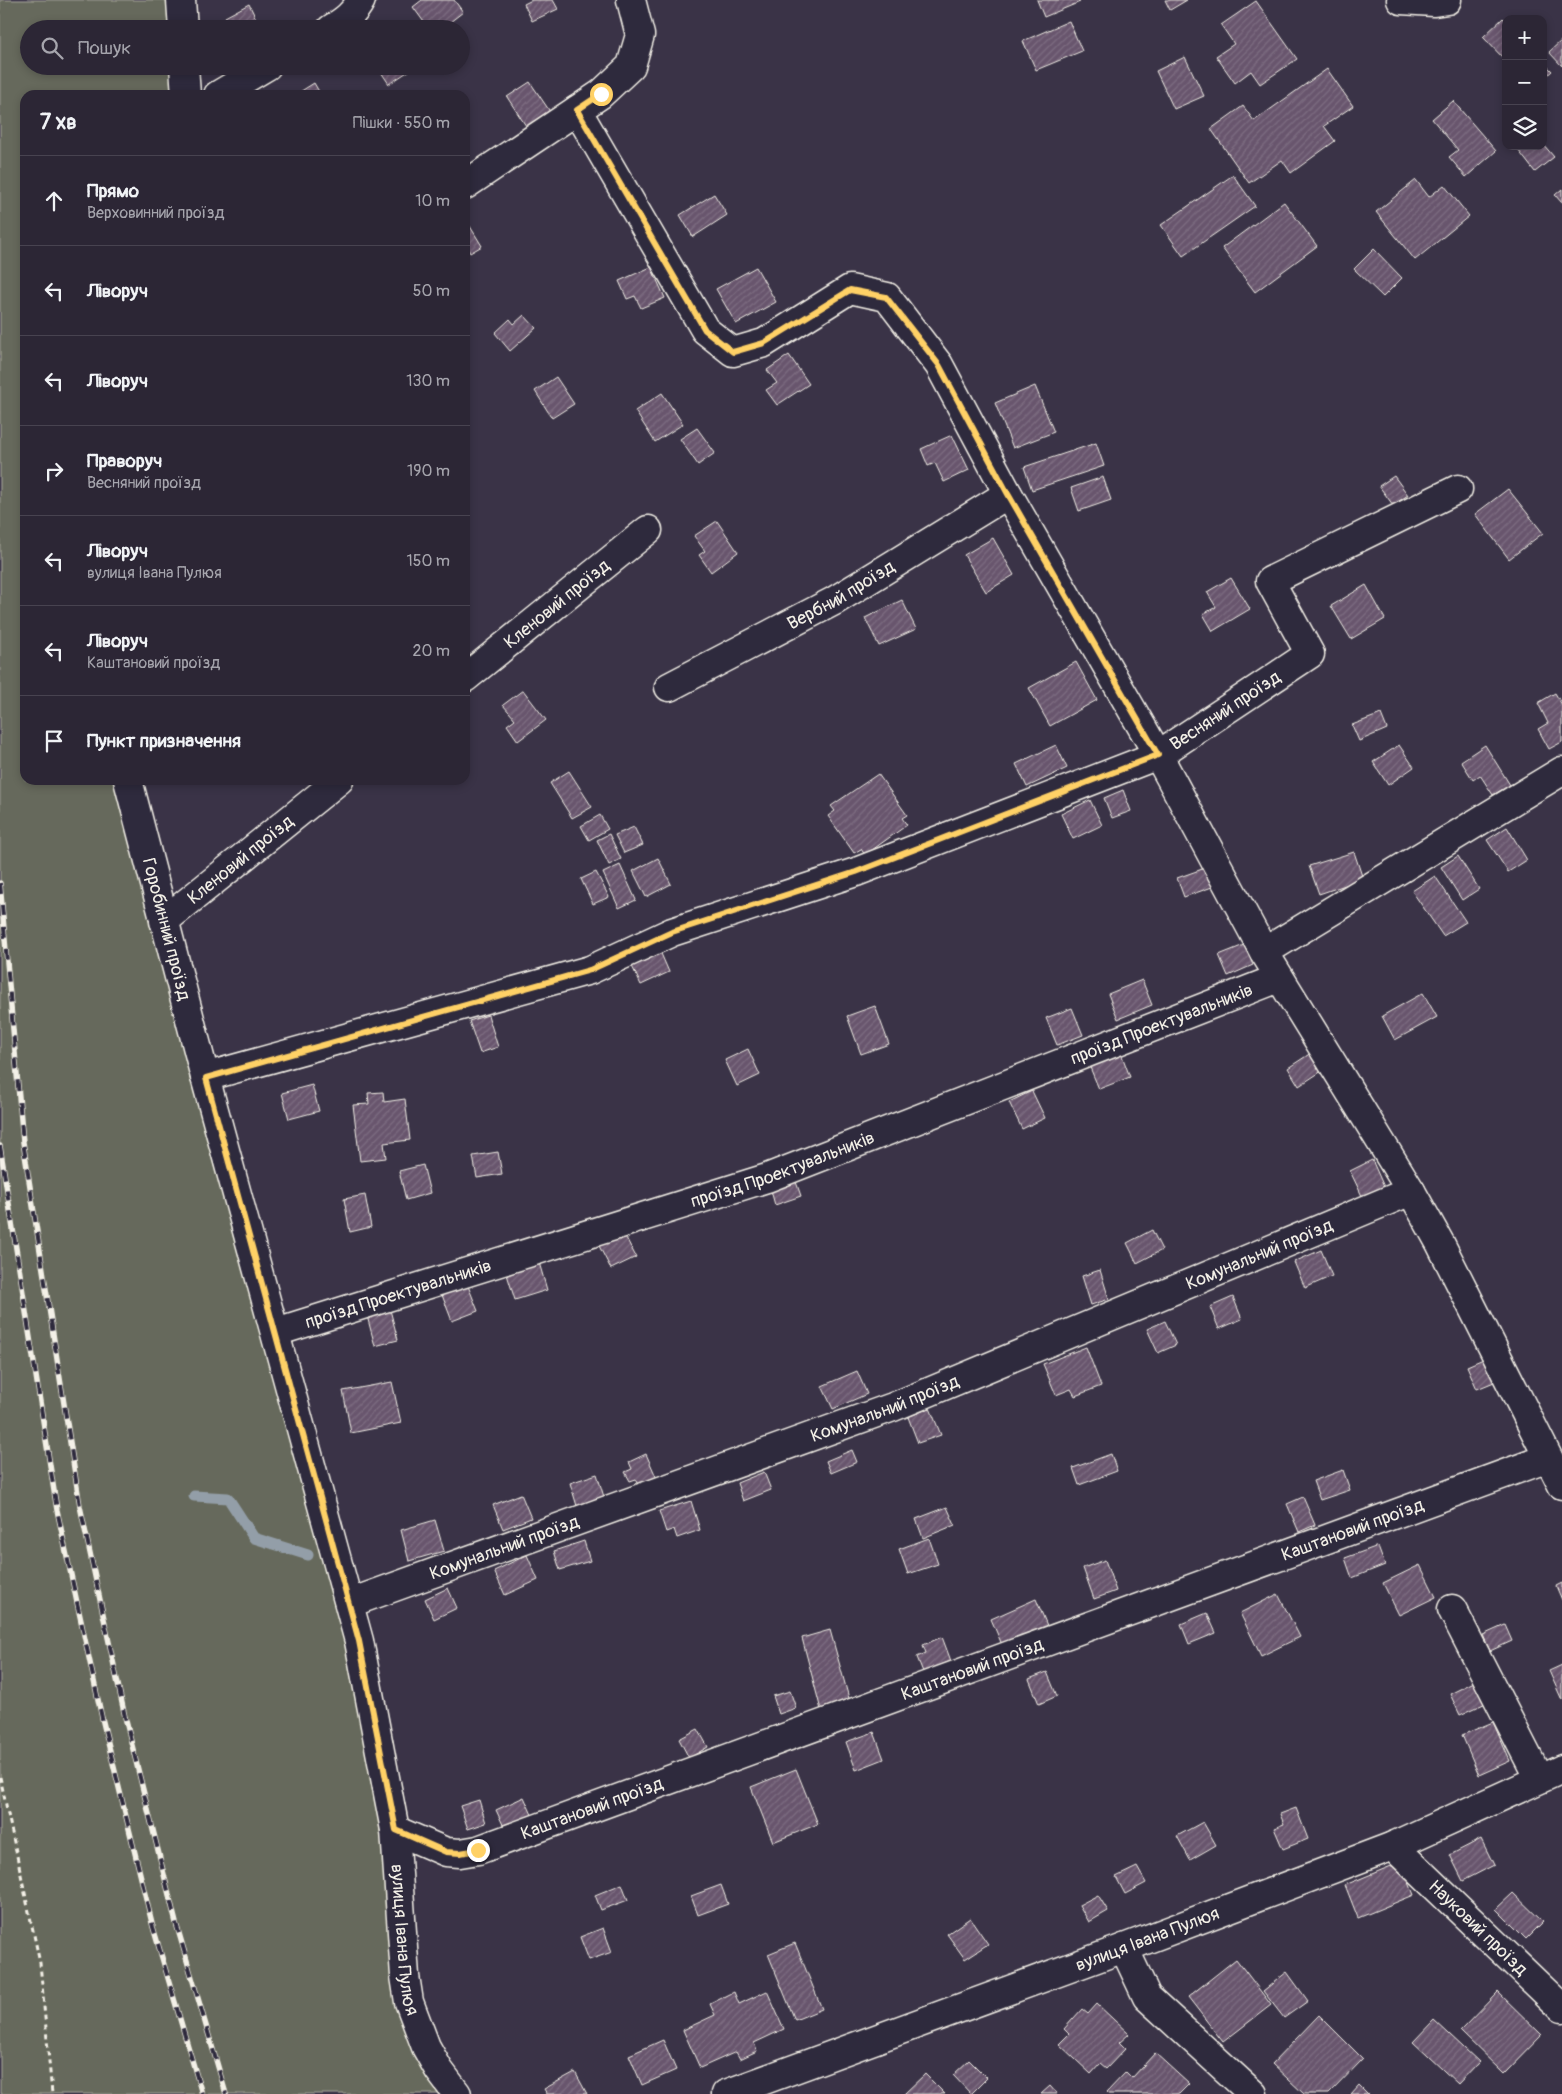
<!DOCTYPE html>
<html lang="uk">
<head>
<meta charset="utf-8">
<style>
  body { margin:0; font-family:Pangolin,sans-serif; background:#342e3d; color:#f1f3f6 }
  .controls { position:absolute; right:15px; top:15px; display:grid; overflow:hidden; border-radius:10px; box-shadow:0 2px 8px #0003 }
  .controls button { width:45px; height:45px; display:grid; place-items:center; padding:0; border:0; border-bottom:1px solid #484350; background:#2c2635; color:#f1f3f6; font:25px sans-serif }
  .stop { position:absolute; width:15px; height:15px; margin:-11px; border:4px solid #ffd166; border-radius:50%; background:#fff }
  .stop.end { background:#ffd166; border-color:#fff; box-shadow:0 1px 5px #0008 }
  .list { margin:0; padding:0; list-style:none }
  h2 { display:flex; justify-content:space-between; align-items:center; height:65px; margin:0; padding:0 20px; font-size:21px }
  h2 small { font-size:16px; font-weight:400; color:#a6a5ad }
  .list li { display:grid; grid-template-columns:32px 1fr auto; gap:15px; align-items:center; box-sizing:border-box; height:90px; padding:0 20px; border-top:1px solid #484350 }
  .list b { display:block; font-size:19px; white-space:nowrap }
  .list p { margin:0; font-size:16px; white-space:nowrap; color:#a6a5ad }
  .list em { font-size:16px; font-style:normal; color:#a6a5ad }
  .icon { flex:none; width:28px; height:28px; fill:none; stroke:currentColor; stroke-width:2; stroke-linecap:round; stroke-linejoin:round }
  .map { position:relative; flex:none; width:1562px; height:2094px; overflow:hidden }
  .search { position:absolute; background:#2c2635; box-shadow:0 2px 8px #0003; left:20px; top:20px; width:450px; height:55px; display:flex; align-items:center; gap:12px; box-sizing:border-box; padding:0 18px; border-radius:28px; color:#a6a5ad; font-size:19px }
  .panel { position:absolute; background:#2c2635; box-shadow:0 2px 8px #0003; left:20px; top:90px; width:450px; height:695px; border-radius:15px }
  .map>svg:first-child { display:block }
  .grass { fill:#66695b; stroke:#adada2 }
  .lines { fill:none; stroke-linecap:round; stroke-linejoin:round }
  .stream { stroke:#939ea8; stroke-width:11 }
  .building { fill:url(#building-hatch); stroke:#f4f1e8 }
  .minor-casing { stroke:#f4f1e8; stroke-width:31 }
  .path { stroke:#f4f1e8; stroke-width:3; stroke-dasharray:5 4; stroke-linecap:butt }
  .minor { stroke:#2f2a3d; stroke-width:28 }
  .rail-casing { stroke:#f4f1e8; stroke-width:5.5 }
  .rail { stroke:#2f2a3d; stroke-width:4; stroke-dasharray:11; stroke-linecap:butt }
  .route { stroke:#ffd166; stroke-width:6 }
  .labels { text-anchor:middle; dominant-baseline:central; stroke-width:5; stroke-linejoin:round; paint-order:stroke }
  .street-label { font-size:18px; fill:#f4f1e8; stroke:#2f2a3d }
</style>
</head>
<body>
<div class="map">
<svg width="1562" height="2094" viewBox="0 0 1562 2094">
  <defs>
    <pattern id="building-hatch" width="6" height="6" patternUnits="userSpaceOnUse" patternTransform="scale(1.25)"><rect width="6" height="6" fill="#68556d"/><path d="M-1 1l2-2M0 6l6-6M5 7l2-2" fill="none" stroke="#7e6e82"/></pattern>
  </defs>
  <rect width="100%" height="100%" fill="#3a3347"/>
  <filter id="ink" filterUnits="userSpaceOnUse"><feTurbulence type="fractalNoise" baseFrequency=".02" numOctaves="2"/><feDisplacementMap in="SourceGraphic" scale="10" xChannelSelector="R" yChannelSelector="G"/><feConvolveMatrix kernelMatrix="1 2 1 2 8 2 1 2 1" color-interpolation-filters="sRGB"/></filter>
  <g filter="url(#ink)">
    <path class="grass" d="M0,0H181L183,29H29V66H184L186,95H25V780H128L350,1603L405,1976L457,2094H0Z"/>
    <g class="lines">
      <path class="stream" d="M194,1496L228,1498L254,1538L308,1555"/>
    </g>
    <path class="building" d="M422,0H454L463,12L441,29H429L413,7Z
      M532,0H553L558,9L532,21L524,4Z
      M1037,0H1079L1080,2L1044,17Z
      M1165,0H1187L1170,10Z
      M1256,1L1297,59L1260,84L1251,71L1235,83L1216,56L1234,44L1221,25Z
      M249,4L261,29H231L225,17Z
      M1503,18L1506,21V61L1483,37Z
      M1069,21L1082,51L1036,70L1023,41Z
      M1562,40V66L1549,52Z
      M1185,57L1204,96L1174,109L1156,71Z
      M1543,62L1552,71L1543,79Z
      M377,66H414L415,67L389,84Z
      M1327,69L1353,106L1324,126L1335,141L1291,173L1282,160L1249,183L1211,129L1243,106L1254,121Z
      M530,82L551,113L528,129L507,97Z
      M314,83L321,95H295Z
      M1453,101L1496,151L1466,177L1449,157L1458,150L1432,119Z
      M1543,144L1554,157L1535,172L1515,146H1543Z
      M1233,175L1255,206L1183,256L1161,225Z
      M1416,180L1429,197L1444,185L1469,216L1415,260L1376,212Z
      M1562,189V203L1555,195Z
      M714,194L727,215L693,237L680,215Z
      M1284,202L1317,246L1255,292L1222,248Z
      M468,223L482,246L470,253L468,249L465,250V225Z
      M1374,249L1402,278L1383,297L1354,269Z
      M651,267L665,298L641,308L635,296L627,299L619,281Z
      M756,267L776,302L736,324L716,289Z
      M524,315L536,328L510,351L495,333L510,319L514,324Z
      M789,355L809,384L777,405L766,390L777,383L767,370Z
      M556,377L574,404L552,418L535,391Z
      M1035,386L1054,432L1013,448L995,403Z
      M662,393L683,424L655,442L635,411Z
      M697,428L715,453L698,465L680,439Z
      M952,435L969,470L944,482L935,463L928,466L921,449Z
      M1096,443L1104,466L1032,490L1024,467Z
      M1394,476L1408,495L1393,505L1379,486Z
      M1103,477L1111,500L1079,511L1071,488Z
      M1508,489L1543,533L1509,559L1475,514Z
      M717,521L738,552L711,572L699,555L705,551L694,536Z
      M993,538L1014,575L986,592L964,555Z
      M1231,578L1250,609L1213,631L1203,614L1216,607L1207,592Z
      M1366,585L1385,619L1351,639L1331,606Z
      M902,600L916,629L879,646L865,618Z
      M1076,662L1097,700L1050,726L1029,688Z
      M523,690L546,720L518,741L507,725L515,719L503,705Z
      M1555,693L1562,705V742L1549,749L1538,729L1548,723L1538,703Z
      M1381,714L1387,729L1359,741L1352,725Z
      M1056,745L1067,768L1027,787L1016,764Z
      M1399,745L1414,767L1388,785L1373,762Z
      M1485,745L1510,785L1493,795L1480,775L1473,780L1461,761Z
      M569,771L592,807L572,818L550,783Z
      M878,774L907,815L902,818L907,825L865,855L861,849L854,853L828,816L835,811L831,806Z
      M1123,790L1131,811L1112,818L1104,798Z
      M1090,800L1102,825L1073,839L1061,814Z
      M600,815L608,829L589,840L581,826Z
      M634,827L643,845L624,853L615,835Z
      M1507,827L1527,860L1508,872L1487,840Z
      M609,834L621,859L609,865L597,840Z
      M1354,852L1363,879L1319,894L1309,866Z
      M1458,856L1479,889L1462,900L1441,867Z
      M658,858L671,884L646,897L633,871Z
      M620,865L636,900L619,908L603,873Z
      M1208,867L1215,886L1184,897L1177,878Z
      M596,872L609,897L593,904L581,879Z
      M1435,876L1466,922L1443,936L1412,891Z
      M1244,945L1253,965L1228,976L1219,955Z
      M659,949L669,972L641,985L630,962Z
      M1142,980L1152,1005L1118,1019L1108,994Z
      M1423,993L1437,1017L1395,1040L1382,1016Z
      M875,1006L889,1044L861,1054L847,1016Z
      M1072,1008L1083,1035L1057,1045L1046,1018Z
      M488,1015L498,1047L480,1053L469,1021Z
      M748,1049L760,1075L737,1086L725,1060Z
      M1314,1051L1325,1069L1299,1086L1288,1068Z
      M1121,1053L1130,1077L1099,1089L1089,1065Z
      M312,1085L319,1111L289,1119L282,1093Z
      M1032,1091L1045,1118L1022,1129L1009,1102Z
      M383,1092L384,1102L405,1099L410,1140L384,1143L386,1158L360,1161L353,1105L369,1104L368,1093Z
      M498,1152L502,1174L477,1178L473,1156Z
      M1372,1160L1384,1187L1362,1196L1350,1171Z
      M423,1165L430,1193L406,1200L399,1171Z
      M795,1179L801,1196L775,1205L770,1187Z
      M365,1195L371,1227L350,1232L344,1199Z
      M1152,1230L1162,1250L1137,1263L1127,1243Z
      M623,1232L636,1257L611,1269L598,1244Z
      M1321,1250L1332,1276L1305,1288L1294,1262Z
      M538,1259L547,1290L515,1300L505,1268Z
      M1100,1270L1109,1299L1091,1305L1082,1276Z
      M468,1286L478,1311L452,1321L442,1295Z
      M1233,1297L1242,1319L1219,1329L1210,1307Z
      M389,1306L398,1340L375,1346L366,1312Z
      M1165,1321L1176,1345L1158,1353L1147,1329Z
      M1086,1347L1101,1386L1075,1396L1071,1389L1056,1395L1043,1364Z
      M1488,1357L1499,1380L1477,1389L1467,1366Z
      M857,1371L867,1394L833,1409L822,1386Z
      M392,1382L401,1423L351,1433L343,1391Z
      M930,1408L941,1435L918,1443L908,1417Z
      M852,1450L857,1462L831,1473L826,1461Z
      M646,1454L658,1481L641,1489L636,1479L630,1481L625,1472L632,1469L629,1462Z
      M1111,1454L1117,1471L1079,1485L1073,1468Z
      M1343,1470L1350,1490L1320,1500L1313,1481Z
      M764,1472L771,1490L743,1501L737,1483Z
      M597,1474L604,1497L577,1506L570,1483Z
      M521,1494L531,1518L503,1529L493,1505Z
      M1303,1497L1315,1525L1299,1532L1287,1504Z
      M691,1501L700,1530L677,1538L674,1529L666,1532L659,1511Z
      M947,1507L955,1525L923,1538L916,1519Z
      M435,1520L444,1551L409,1561L401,1530Z
      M929,1538L938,1564L908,1574L899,1549Z
      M584,1541L590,1561L560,1570L554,1551Z
      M1378,1546L1385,1565L1352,1578L1345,1558Z
      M527,1555L538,1580L505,1595L494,1571Z
      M1105,1560L1116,1591L1094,1599L1083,1568Z
      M1420,1565L1436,1597L1399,1615L1383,1583Z
      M1562,1583V1600L1556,1586Z
      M448,1588L457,1608L434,1619L425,1599Z
      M1278,1594L1300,1637L1261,1656L1240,1613Z
      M1036,1599L1048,1628L1003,1647L991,1619Z
      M1207,1613L1216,1633L1189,1644L1181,1624Z
      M1505,1625L1512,1641L1490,1651L1483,1635Z
      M830,1630L850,1702L821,1710L802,1638Z
      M942,1637L951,1661L923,1672L917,1657L926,1653L923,1645Z
      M1562,1665V1700L1549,1671Z
      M1047,1672L1057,1696L1039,1704L1029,1679Z
      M1478,1680L1488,1702L1460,1715L1450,1694Z
      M790,1691L796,1708L779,1714L773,1696Z
      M1493,1722L1510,1761L1479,1775L1462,1735Z
      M698,1729L708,1747L689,1758L679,1739Z
      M874,1732L884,1759L856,1770L846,1742Z
      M796,1769L818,1824L773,1842L751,1787Z
      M524,1797L533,1817L505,1829L496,1810Z
      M479,1800L486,1823L468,1829L460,1806Z
      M1296,1808L1308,1839L1283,1849L1274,1828L1284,1824L1280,1814Z
      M1203,1822L1216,1845L1190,1860L1177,1836Z
      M1481,1839L1494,1865L1463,1881L1450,1855Z
      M1401,1862L1414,1895L1358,1918L1345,1885Z
      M1137,1867L1146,1883L1125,1894L1116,1877Z
      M622,1884L628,1900L601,1910L595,1895Z
      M721,1885L728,1904L698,1915L691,1896Z
      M1513,1893L1543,1922L1526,1939L1496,1909Z
      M1098,1895L1108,1911L1089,1922L1079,1905Z
      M970,1918L988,1944L965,1959L947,1934Z
      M603,1928L612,1952L589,1960L580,1937Z
      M795,1943L822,2009L795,2020L768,1954Z
      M1236,1959L1271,2005L1223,2042L1188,1997Z
      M1287,1972L1308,2001L1284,2018L1263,1991Z
      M767,1991L784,2029L754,2043L757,2051L740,2059L736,2052L700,2068L683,2030L715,2015L710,2004L734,1992L739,2004Z
      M1498,1992L1542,2035L1504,2074L1460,2031Z
      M1097,2004L1129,2034L1119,2043L1125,2049L1106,2069L1100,2064L1091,2074L1059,2044L1069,2034L1064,2029L1082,2009L1088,2014Z
      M1319,2015L1363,2059L1329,2094H1304L1272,2064Z
      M1434,2020L1479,2062L1458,2084L1413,2042Z
      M663,2040L676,2070L642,2085L629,2055Z
      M1155,2053L1189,2084L1179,2094H1109L1107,2092L1126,2072L1132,2078Z
      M969,2060L987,2078L971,2094L953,2075Z
      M575,2072L587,2094H547L544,2089Z
      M925,2074L945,2094H904Z
      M1359,2085L1368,2094H1351Z
      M1050,2086L1057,2094H1041Z"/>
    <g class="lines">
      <g class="minor-casing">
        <g id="minor">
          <path d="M181,0L183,29"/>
          <path d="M1401,0L1434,2L1447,0"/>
          <path d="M331,29C344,21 354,14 361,0"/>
          <path d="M184,66L186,95"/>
          <path d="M218,95L267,66"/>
          <path d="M577,110L705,330L733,352L764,343L850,289L887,297L939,365L1008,494L1158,755L1264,952L1411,1191L1440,1243L1562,1485"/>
          <path d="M465,185L601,94L631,66L640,35L631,0"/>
          <path id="s1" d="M465,678L648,530"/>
          <path id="s2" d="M669,687L834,601L1008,494"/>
          <path id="s3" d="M128,780L205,1077L359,1641L395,1830L405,1976L409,2002L426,2047L439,2070L457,2094"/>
          <path id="s4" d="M164,921L339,780"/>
          <path d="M1264,952L1562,771"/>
          <path id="s5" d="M205,1077L590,970L672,932L856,872L1158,755L1310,654L1270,581L1458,489"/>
          <path id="s6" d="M276,1332L767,1178L1279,978"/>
          <path id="s7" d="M350,1603L893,1407L1411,1191"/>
          <path d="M1452,1609L1539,1779"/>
          <path id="s8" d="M395,1830L446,1852L460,1853L478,1850L1548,1458"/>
          <path id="s9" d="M1393,1846L1562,2008"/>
          <path d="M1124,1948L1147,1997L1253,2094"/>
          <path id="s10" d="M726,2094L1124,1948L1393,1846L1562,1769"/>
        </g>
      </g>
      <path class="path" d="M0,1777L40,1963L52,2094"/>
      <use href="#minor" class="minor"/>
      <g class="rail-casing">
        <path id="rail" d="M0,883L23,1142L80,1506L125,1717L176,1923L226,2094
          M0,1146L57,1510L102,1718L153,1927L202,2094"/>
      </g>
      <use href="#rail" class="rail"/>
    </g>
  </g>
  <g class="lines" filter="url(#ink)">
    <path class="route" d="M478,1850L460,1853L446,1852L396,1830L359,1641L206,1078L590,970L672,932L856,872L1158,755L1008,494L939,365L886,297L850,290L764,343L733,352L705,330L577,110L601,94"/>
  </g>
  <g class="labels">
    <g class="street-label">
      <text stroke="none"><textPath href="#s2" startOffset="195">Вербний проїзд</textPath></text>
      <text stroke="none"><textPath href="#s1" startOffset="118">Кленовий проїзд</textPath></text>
      <text stroke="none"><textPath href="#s5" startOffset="1088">Весняний проїзд</textPath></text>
      <text stroke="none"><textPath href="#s4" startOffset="98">Кленовий проїзд</textPath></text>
      <text stroke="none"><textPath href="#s3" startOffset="154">Горобинний проїзд</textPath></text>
      <text stroke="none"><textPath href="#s6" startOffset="938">проїзд Проектувальників</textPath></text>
      <text stroke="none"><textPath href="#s6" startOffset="532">проїзд Проектувальників</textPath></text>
      <text stroke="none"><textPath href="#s7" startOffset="974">Комунальний проїзд</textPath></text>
      <text stroke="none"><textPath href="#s6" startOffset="128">проїзд Проектувальників</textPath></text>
      <text stroke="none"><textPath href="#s7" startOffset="569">Комунальний проїзд</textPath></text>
      <text stroke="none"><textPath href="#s8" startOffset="1019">Каштановий проїзд</textPath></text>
      <text stroke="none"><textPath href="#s7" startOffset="164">Комунальний проїзд</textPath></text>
      <text stroke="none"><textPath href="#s8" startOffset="614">Каштановий проїзд</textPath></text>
      <text stroke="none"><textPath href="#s8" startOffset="209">Каштановий проїзд</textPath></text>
      <text stroke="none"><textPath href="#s9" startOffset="118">Науковий проїзд</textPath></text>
      <text stroke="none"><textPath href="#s3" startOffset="1194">вулиця Івана Пулюя</textPath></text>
      <text stroke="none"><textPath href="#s10" startOffset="449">вулиця Івана Пулюя</textPath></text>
    </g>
  </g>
</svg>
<div class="controls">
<button>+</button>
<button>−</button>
<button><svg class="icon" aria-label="layers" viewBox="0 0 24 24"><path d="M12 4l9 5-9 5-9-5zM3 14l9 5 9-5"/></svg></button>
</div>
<div class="stop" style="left:601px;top:94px"></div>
<div class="stop end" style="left:478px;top:1850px"></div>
<div class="search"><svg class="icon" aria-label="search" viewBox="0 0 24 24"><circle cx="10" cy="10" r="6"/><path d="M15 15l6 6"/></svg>Пошук</div>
<section class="panel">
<h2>7 хв<small>Пішки · 550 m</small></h2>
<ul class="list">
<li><svg class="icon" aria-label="ahead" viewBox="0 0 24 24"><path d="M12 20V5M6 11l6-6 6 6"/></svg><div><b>Прямо</b><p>Верховинний проїзд</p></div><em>10 m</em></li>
<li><svg class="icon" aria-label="left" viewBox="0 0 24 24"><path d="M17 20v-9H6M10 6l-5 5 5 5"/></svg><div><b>Ліворуч</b></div><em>50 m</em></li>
<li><svg class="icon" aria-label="left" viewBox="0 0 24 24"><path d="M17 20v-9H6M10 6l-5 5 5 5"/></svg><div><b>Ліворуч</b></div><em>130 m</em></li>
<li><svg class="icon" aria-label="right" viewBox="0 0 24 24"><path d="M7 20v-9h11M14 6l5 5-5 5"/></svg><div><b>Праворуч</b><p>Весняний проїзд</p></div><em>190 m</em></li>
<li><svg class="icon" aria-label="left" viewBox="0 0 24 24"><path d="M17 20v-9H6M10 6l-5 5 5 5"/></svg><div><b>Ліворуч</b><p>вулиця Івана Пулюя</p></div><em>150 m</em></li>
<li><svg class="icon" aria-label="left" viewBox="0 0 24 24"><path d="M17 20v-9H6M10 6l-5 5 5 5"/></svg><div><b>Ліворуч</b><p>Каштановий проїзд</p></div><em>20 m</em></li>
<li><svg class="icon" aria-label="arrive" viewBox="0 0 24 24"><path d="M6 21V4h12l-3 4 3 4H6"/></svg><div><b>Пункт призначення</b></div></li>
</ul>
</section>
</div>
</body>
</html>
